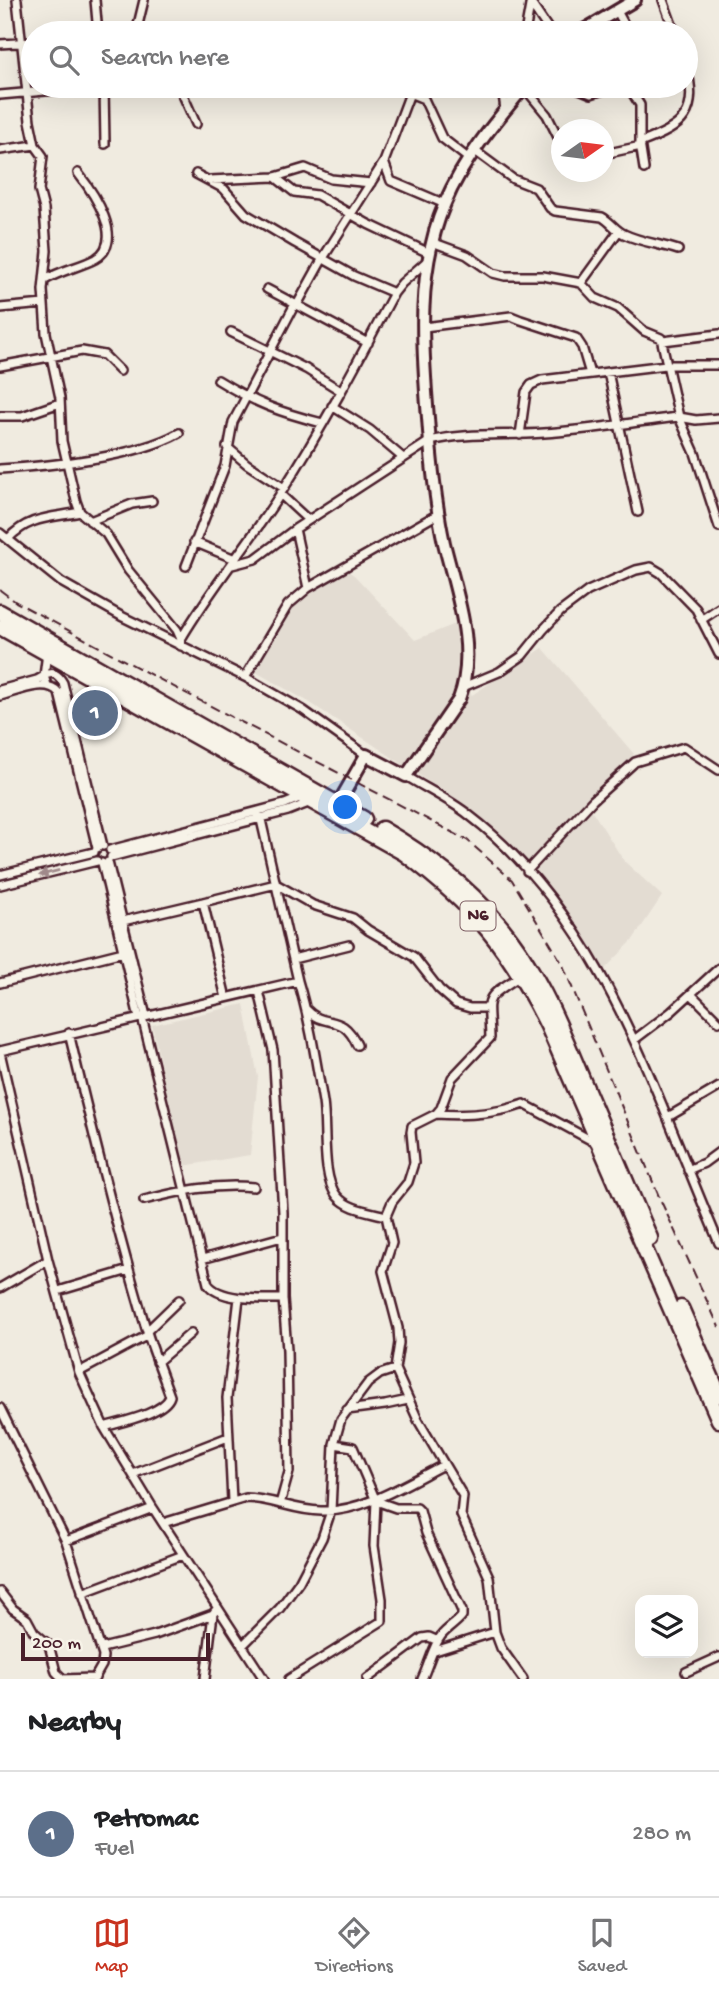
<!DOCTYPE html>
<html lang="en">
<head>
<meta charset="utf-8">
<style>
  body { margin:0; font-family:"Gochi Hand",sans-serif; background:#f2f2f2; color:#202124 }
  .controls { position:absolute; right:21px; bottom:21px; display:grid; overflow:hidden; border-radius:14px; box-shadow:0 7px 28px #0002 }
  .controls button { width:63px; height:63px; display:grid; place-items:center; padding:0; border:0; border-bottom:2px solid #e0e0e0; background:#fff; color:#202124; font:35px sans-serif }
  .compass { position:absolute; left:551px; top:119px; width:63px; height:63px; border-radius:50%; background:#fff; box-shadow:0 7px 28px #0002; rotate:76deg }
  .scale { position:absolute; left:21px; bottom:18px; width:189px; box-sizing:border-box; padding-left:7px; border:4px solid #4a1f2b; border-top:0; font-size:19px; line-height:24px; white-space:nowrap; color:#4a1f2b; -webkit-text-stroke:5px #f7f3e8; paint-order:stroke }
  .you { position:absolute; left:346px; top:808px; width:24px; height:24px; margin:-18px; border:5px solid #fff; border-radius:50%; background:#1a73e8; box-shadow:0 0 0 10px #1a73e833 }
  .badge { display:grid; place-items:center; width:46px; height:46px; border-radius:50%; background:#c8321e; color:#fff; font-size:23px; font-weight:700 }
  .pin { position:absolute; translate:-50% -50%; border:4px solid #fff; box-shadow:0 2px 7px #0006 }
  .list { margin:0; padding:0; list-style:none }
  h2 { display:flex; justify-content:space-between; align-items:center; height:91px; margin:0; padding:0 28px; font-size:30px }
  h2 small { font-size:23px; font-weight:400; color:#757577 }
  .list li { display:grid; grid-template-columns:46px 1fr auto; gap:21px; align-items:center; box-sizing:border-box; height:126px; padding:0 28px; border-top:2px solid #e0e0e0 }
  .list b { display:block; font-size:26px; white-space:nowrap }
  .list p { margin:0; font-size:23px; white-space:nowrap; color:#757577 }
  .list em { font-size:23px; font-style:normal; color:#757577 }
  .icon { flex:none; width:38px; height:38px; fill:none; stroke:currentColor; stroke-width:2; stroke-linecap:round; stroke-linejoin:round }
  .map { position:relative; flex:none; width:719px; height:1679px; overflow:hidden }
  .search { position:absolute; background:#fff; box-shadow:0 7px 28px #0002; left:21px; right:21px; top:21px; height:77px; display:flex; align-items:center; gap:18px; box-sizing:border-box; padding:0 24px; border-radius:38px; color:#757577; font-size:26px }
  .sheet { height:217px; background:#fff }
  nav { display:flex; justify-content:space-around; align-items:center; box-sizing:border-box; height:98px; border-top:2px solid #e0e0e0; background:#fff; font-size:19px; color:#757577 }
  nav a { display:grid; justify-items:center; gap:4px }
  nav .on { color:#c8321e }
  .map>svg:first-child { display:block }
  .built { fill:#e3dcd2 }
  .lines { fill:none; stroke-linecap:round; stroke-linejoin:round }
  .street-casing { stroke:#4a1f2b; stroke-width:12 }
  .secondary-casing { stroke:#4a1f2b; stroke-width:16 }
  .highway-casing { stroke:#4a1f2b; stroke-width:19 }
  .street { stroke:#f7f3e8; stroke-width:7 }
  .secondary { stroke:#f7f3e8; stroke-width:10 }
  .highway { stroke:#f7f3e8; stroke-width:14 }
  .rail { stroke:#4a1f2b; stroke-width:2; stroke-dasharray:10 5; stroke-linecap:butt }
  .oneway { fill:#a0898a }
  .labels { text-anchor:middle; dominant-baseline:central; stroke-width:7; stroke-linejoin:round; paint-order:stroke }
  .shield { fill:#f7f3e8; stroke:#7e5f64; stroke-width:2 }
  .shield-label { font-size:18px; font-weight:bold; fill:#4a1f2b }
</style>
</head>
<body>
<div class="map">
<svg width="719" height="1679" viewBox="0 0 719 1679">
  <rect width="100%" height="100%" fill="#f0ebe0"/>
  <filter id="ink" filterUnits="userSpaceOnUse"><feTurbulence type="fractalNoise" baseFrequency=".0143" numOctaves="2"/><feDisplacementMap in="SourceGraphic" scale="14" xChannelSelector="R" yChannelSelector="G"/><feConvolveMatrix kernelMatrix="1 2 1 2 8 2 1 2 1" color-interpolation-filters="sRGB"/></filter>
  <g filter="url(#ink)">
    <path class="built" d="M346,570L354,575L415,640L463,621V687L472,695L543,648L634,754L587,803L624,861L662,896L632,941L603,971L531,867L476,813L309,702L254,671L285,613L305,592Z
      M244,1004L258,1077L250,1155L183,1166L152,1025Z"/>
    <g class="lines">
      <g class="street-casing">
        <path id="street" d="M17,0L30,121L35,145L43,156L39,190L44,209L47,251L43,290L46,333L60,398L62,441L76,501L80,512L106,534L128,570L177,630L181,639V646
          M95,0L98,33
          M663,0L675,33
          M530,2L551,33
          M617,11L629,33
          M136,33L144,0
          M525,33L531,0
          M0,44L33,42
          M104,86L105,144
          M179,86L196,124
          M392,86L424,99L442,138L469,159
          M572,86L591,94L616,86
          M628,86L640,105V143L644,169
          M524,87L547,115L562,145
          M0,95L102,86
          M505,110L503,94L505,86
          M640,143C685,126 699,114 686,64
          M0,150L35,145
          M475,151L513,179L536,188L550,208L555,211L602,217C611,222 615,230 624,234C640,242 660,244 678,250
          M604,154L641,146
          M384,162L391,181L445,204
          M196,174L224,189L246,214L295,243L354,276L394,293
          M275,177L294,192L317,195L368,224L429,253
          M210,180L275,177L305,168L331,179L371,183
          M432,242L467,255L493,273L505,276H543L581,283L595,298L618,308L644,331L661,338L679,417L695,453L719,527
          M45,280C61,270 80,267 95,259C127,241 93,192 78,173
          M581,283L618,232
          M267,289L368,343
          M297,305L323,258L384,162L410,93
          M0,308L44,304
          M424,327L511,316L521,320L576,338L582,347L590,374
          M231,332L306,369L341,391
          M663,341L719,334
          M0,366L82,351L104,355L120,371
          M608,372L638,512
          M218,380C257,404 279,412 322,423
          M332,406L370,430L403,458
          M0,416H22L60,403
          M520,435L526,392L531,385L542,380L666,365H719
          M227,447L247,464L284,488
          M0,469C50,466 137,457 179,433
          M280,494L307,519
          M90,521L132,504L152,501
          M0,533L61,582L121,616L245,677L303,710L366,755
          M8,539C29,516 51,518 80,512
          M194,542L235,559
          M232,565L255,559L295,529
          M186,566L225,466L233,422L295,304
          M308,588L295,529L430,441C467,432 505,436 544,433C589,430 634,422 679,417L696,420L719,418
          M701,620L719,608
          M181,639C211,588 249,543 281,493C322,429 358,361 394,293L402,283L427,261
          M245,677L288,605L308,588L438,514
          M47,685L44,676C53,671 58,674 63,683L103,846
          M463,687L499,672L522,656L543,630L560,612L588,591L636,570L651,567L661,573L696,609L719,654
          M0,690L37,680L44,676L47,653
          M0,696C16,692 47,677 59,693L97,848
          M406,776C427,789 450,800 469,815C603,917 655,1095 719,1243
          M110,850L285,804L302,797
          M111,857L288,811L311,802
          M108,862L146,1016
          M102,863L139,1018
          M527,871L593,800L635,762L684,747L719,770
          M0,875L94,852
          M0,885L97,861
          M203,902L276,884L313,905L353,918L368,930L414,957L439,989L456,1004L470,1008H487
          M123,921L203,902L226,998
          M293,959L349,945
          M520,976C481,1001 489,995 490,1038L452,1078L441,1108L436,1114L412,1126L411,1132L414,1163L408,1182L392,1202L386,1216L392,1243L383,1271L398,1328L399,1343L395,1369L418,1420L463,1496L461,1515L489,1577L495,1632L501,1648L523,1679
          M298,981C310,1021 316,1061 323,1102C327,1127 321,1177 337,1196C349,1210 369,1211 386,1216
          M0,983L123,952
          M259,991L273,1050L283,1212V1299L287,1350L289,1472L280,1504
          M691,994L719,1022
          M306,1009C325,1030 342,1011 357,1045
          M142,1017L208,1284C219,1301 263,1299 283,1299
          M69,1033C93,1134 118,1236 148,1335C155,1356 163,1376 170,1396C165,1413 121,1422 104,1427
          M634,1040L671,1012L719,968
          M0,1051L298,981L259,811
          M0,1052L48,1260L79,1372L104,1427L153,1508L264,1679
          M436,1114C465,1116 496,1114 524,1104L596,1143
          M668,1117L719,1087
          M688,1170L704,1163L719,1152
          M144,1200C181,1191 216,1183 254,1187
          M202,1259L282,1237
          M0,1288L48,1260
          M58,1291L129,1270
          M147,1331L179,1300
          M157,1362L191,1333
          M79,1372L148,1335
          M0,1408L66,1541L103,1656L102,1665L94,1679
          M347,1410L385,1405L408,1400
          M334,1444L353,1447L376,1501L396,1508H417L420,1511L426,1533L462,1611V1616C456,1624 447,1628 441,1636C433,1646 428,1667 422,1679
          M133,1474L228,1437
          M232,1501L227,1398L239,1298
          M163,1523L246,1498C271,1498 295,1511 321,1511C361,1513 408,1483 443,1465
          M66,1541L153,1508
          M0,1592L13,1609L27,1619L34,1632L49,1645L56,1672L62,1678
          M82,1593L183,1555
          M242,1646L280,1608L299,1582L322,1538L331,1511L334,1444L341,1419L368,1383L380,1374L395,1369
          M102,1648L155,1635L213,1614
          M435,1651L495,1632
          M686,1672L719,1657
          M61,1679L95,1678
          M205,1679L213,1614L215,1611
          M289,1679L382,1621V1599L374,1546L376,1501
          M367,1679L422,1638L429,1637L438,1641"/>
      </g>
      <g class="secondary-casing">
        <path id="secondary" d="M579,33L635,0
          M334,811L366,755L406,776L459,699C478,649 456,593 444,543C435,502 431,460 428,418C422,346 416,271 445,203C463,160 495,122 525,86"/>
      </g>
      <g class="highway-casing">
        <path id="highway" d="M0,612L364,819
          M0,627L404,853C475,906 509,948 548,1026L719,1420
          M382,829C425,854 465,884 497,922C537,968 560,1026 583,1081C605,1133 628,1186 650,1238
          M681,1308L719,1395"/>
      </g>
      <use href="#street" class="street"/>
      <use href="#secondary" class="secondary"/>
      <use href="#highway" class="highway"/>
      <path class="rail" d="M0,590L16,602L155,677L467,840L512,880L562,963L660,1199L719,1327"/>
    </g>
    <defs><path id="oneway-solid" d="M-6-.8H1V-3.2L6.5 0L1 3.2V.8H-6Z" transform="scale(1.75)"/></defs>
    <use class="oneway" href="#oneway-solid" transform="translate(49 873) rotate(166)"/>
  </g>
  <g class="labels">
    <rect class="shield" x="460.5" y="901.5" width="35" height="29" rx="5"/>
    <g class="shield-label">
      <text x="478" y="916">N6</text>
    </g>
  </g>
</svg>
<div class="controls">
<button><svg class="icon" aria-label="layers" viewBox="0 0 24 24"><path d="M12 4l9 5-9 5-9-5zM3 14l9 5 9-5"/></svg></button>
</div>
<svg class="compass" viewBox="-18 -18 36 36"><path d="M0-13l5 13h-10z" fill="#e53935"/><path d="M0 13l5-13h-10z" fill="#757577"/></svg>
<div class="scale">200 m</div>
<div class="you"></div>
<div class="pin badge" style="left:95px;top:713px;background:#5c6f8a">1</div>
<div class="search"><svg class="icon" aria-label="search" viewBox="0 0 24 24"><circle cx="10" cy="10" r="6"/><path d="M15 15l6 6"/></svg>Search here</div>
</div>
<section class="sheet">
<h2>Nearby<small></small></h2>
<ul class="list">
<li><span class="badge" style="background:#5c6f8a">1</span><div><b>Petromac</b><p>Fuel</p></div><em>280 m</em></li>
</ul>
</section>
<nav>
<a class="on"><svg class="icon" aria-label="map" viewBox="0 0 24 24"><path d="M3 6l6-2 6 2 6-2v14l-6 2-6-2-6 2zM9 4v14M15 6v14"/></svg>Map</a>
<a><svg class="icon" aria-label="directions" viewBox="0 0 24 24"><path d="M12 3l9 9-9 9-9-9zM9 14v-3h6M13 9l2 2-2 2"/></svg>Directions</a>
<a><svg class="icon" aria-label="saved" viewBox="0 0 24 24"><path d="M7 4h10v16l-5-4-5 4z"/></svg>Saved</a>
</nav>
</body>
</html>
